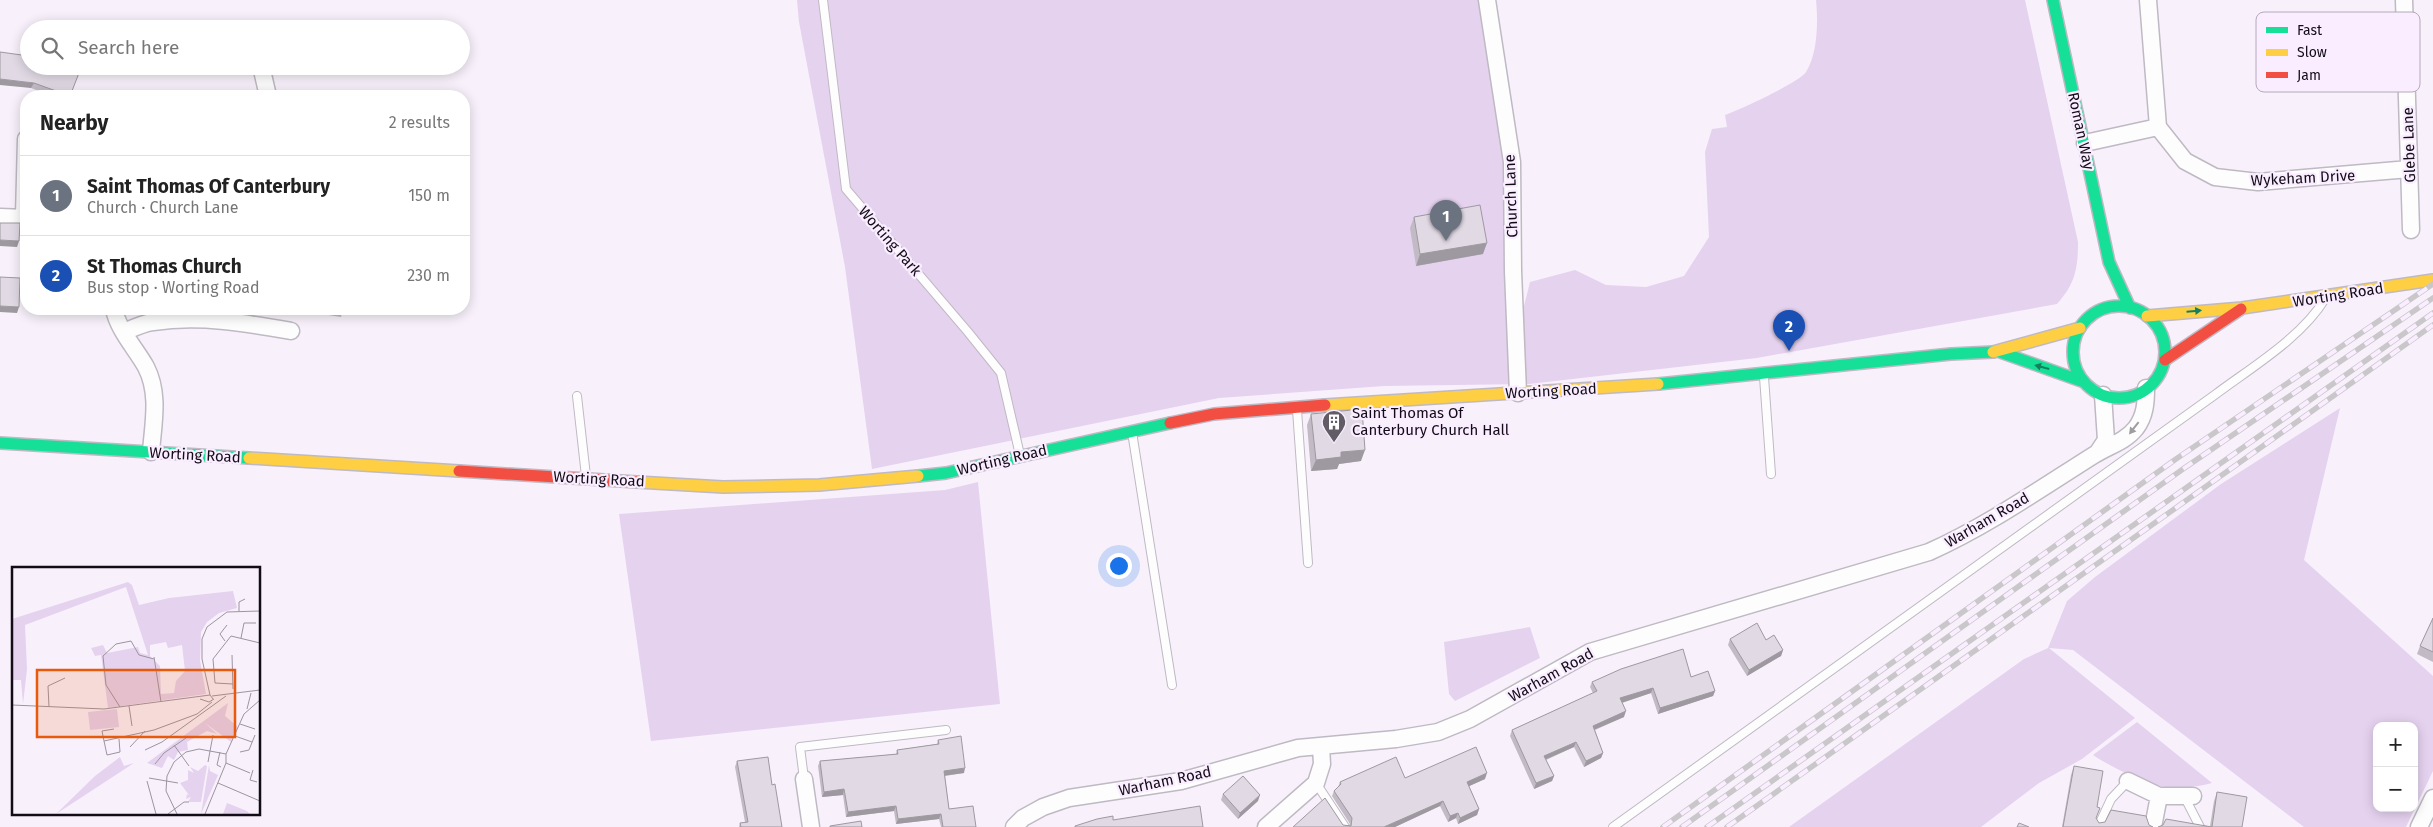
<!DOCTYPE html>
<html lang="en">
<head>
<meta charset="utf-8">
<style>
  body { margin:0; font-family:"Fira Sans",sans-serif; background:#f6f6f6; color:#222 }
  .controls { position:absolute; right:15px; bottom:15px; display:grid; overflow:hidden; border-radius:10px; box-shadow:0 2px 12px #0003 }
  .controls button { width:45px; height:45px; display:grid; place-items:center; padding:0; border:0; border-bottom:1px solid #e0e0e0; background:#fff; color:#222; font:25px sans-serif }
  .you { position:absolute; left:1118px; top:565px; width:18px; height:18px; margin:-12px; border:4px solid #fff; border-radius:50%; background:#1a73e8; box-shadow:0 0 0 8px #1a73e833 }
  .badge { display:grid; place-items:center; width:32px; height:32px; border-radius:50%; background:#111827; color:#fff; font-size:16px; font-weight:700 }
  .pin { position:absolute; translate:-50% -41px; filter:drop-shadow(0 1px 2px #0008) }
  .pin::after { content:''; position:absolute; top:26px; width:18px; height:15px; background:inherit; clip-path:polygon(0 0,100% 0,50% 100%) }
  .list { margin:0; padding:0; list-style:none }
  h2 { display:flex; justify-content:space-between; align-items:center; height:65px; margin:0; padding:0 20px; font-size:21px }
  h2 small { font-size:16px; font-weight:400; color:#767676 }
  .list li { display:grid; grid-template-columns:32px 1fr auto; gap:15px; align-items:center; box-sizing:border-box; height:80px; padding:0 20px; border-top:1px solid #e0e0e0 }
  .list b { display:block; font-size:19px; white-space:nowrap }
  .list p { margin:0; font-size:16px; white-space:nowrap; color:#767676 }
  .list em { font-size:16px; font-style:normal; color:#767676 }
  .icon { flex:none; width:28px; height:28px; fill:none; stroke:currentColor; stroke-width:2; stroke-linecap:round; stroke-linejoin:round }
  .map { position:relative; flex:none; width:2433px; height:827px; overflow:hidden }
  .search { position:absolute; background:#fff; box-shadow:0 2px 12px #0003; left:20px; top:20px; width:450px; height:55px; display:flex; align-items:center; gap:12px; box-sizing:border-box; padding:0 18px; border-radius:28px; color:#767676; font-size:19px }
  .panel { position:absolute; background:#fff; box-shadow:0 2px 12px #0003; left:20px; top:90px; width:450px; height:225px; border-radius:20px }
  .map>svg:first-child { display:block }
  .green { fill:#e5d2ef; fill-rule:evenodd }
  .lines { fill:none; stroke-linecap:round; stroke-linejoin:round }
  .lane-casing { stroke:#bfb9c3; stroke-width:10 }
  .street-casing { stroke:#bfb9c3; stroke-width:19 }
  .fast-casing { stroke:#bfb9c3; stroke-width:14 }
  .slow-casing { stroke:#bfb9c3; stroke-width:14 }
  .jam-casing { stroke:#bfb9c3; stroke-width:14 }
  .lane { stroke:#fefdfe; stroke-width:8 }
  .street { stroke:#fefdfe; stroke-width:16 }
  .fast { stroke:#16e098; stroke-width:11 }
  .slow { stroke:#ffcf43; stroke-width:11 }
  .jam { stroke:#f24e42; stroke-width:11 }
  .rail-casing { stroke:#c9c7ca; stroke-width:5.5 }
  .rail { stroke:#f9edff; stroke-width:4; stroke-dasharray:11; stroke-linecap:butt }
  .wall { fill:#c2bbc5 }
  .shaded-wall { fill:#9e99a0 }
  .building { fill:#e1dae5; stroke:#9e99a0 }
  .oneway { fill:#14815e }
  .oneway2 { fill:#a09da1 }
  .labels { text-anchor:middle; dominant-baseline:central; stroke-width:4.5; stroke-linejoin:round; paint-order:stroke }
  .street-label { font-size:15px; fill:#120c16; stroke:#f9edff }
  .poi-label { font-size:15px; fill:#120c16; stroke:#f9edff; text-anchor:start }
  .inset-road { fill:none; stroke:#9c959f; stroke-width:1 }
  .view { fill:#e8590c; fill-opacity:0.15; stroke:#e8590c; stroke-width:2.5 }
  .inset-edge { fill:none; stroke:#120c16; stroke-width:2.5 }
  .key { fill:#f9edff; stroke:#b4aab9; stroke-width:1 }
  .key-label { font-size:14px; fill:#120c16 }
</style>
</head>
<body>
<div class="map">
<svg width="2433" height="827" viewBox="0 0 2433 827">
  <rect width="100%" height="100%" fill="#f8f1fb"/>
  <path class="green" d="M797,0H1487L1522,314L1530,282L1575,270L1606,285L1646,287L1684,276L1709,237L1705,152L1712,129L1727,127L1725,115C1739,110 1800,82 1806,72C1818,53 1818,21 1816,0H2025L2078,242C2078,269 2075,284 2057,304L1757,358L1529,384L1384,386L1219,398L872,469L845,267L799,22Z
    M2340,408L2304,560L2433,676V771L2406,827H2304L2073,650L2049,648L2135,718L2082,759L2039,783L1981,827H1789L2024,659L2048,648L2067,601L2095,577L2221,484ZM2377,726H2414V808H2377Z
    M978,482L1000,704L651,741L619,514L945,490Z
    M1530,627L1540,658L1455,701L1449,694L1444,642Z
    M2137,722L2212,783C2198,787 2179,789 2165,787C2144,783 2111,767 2093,755Z"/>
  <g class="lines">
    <g class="lane-casing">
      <path id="lane" d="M823,0L846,189L968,332L1001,373L1020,455
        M1764,377L1771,474
        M577,396L586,476
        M1297,410L1308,563
        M1132,432L1172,685
        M804,779L800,747L946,730
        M1316,783L1345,827
        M2184,796L2200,827
        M1613,827L2216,394C2252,367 2301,338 2325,299
        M2098,827L2111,799L2128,781"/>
    </g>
    <g class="street-casing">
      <path id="street" d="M1487,0L1512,162L1513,271L1518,393
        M2148,0L2158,127L2185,161L2215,177L2258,182L2409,169
        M2404,0L2411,230
        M261,66L268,96
        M2085,143L2158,127
        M0,217L26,218
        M24,217L26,139
        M114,309C118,330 136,349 146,367C160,394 153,424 151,452
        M124,332C133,328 144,323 153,322C200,315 245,323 291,331
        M2098,452L2106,440L2103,395
        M804,779L811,827
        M2128,781L2159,796H2193
        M1014,827L1023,818L1043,807L1069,798L1181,781L1298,748L1396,739L1438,732L1470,719L1590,652L1929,552C1987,526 2040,489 2094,455C2108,446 2125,442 2136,428C2145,416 2146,403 2146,388
        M1266,827L1316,783L1322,764L1321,747
        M2153,827L2159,796
        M2419,827L2433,798"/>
    </g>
    <g class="fast-casing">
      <path id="fast" d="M2053,0L2109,262L2130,308
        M2073 352a46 46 0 1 1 92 0a46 46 0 1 1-92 0Z
        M2000,352L2084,382
        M1658,384L1951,354L1993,352
        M0,443L249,458
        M918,476L946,473L1170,423"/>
    </g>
    <g class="slow-casing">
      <path id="slow" d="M2147,316L2242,308L2433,280
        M1993,352L2080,328
        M1325,405L1658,384
        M249,458L459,471
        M637,482L723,487L819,485L918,476"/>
    </g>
    <g class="jam-casing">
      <path id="jam" d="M2165,360L2241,309
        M1170,423L1214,414L1325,405
        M459,471L637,482"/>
    </g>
    <use href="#lane" class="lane"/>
    <use href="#street" class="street"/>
    <use href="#fast" class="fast"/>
    <use href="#slow" class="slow"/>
    <use href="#jam" class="jam"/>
    <g class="rail-casing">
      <path id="rail" d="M1663,827L2176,459L2433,284
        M1682,827L2183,469L2433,298
        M1707,827L2433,313
        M1727,827L2433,325"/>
    </g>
    <use href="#rail" class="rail"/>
  </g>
  <path class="wall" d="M0,52L70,96H52L31,88Z
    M1414,217L1483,254L1416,266L1410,228Z
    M291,309H343L341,317Z
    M1311,414L1361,461L1339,464L1337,469L1311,471L1307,425Z
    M2433,618V662L2417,654L2420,646Z
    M1730,639L1766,640L1783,650L1781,656L1747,676L1728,645Z
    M1691,677L1715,691L1713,696L1658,714L1651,693L1622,703L1624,717L1595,730L1603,753L1601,758L1584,767L1574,747L1546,760L1554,776L1552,781L1534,789L1510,736L1512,730L1593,693L1590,687L1592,682Z
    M938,740L964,773L945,776L949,809L976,827H941L939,819L896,824L894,811L846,817L843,795L822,797L818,766L820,761L896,754L897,750L937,744Z
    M737,761L772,785L782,827H739L740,823L745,822L735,767Z
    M2074,766L2097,807L2096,819L2099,823L2149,825L2153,827H2062L2071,775Z
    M1405,778L1485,779L1469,786L1479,809L1477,815L1458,824L1456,818L1448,822L1440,806L1395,827H1293L1343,825H1349L1350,824L1332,796L1334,791L1338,787L1340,782Z
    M2217,792L2242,827L2210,826L2214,801Z
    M1223,794L1258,801L1238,819L1221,800Z"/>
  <path class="shaded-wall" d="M0,79L34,83L31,88L0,85Z
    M0,240L19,241L17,247L0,246Z
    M1487,243L1483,254L1416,266L1420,254Z
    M0,306L19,307L17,313L0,312Z
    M52,309H83L81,314H51Z
    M270,309H289L288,311Z
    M1365,450L1361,461L1339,464L1337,469L1311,471L1316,460L1341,452Z
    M1783,650L1781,656L1747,676L1749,670Z
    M1653,688L1651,693L1618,704L1620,698Z
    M1715,691L1713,696L1658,714L1660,708Z
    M1626,711L1624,717L1591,731L1593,726Z
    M1576,742L1574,747L1542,761L1544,756Z
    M1603,753L1601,758L1584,767L1586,761Z
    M965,768L964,773L942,776L944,771Z
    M1487,773L1485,779L1465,788L1467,782Z
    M1554,776L1552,781L1534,789L1536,783Z
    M844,789L843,795L822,797L824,792Z
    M1260,795L1258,801L1238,819L1240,813Z
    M1443,801L1440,806L1395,827H1384Z
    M896,806L894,811L846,817L848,812Z
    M1479,809L1477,815L1458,824L1460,818Z
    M1458,813L1456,818L1448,822L1450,816Z
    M941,814L939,819L896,824L898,819Z"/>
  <path class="building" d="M0,52L29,56V66H62L79,73L70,96L34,83L0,79Z
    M1480,205L1487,243L1420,254L1414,217Z
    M0,223H20L19,241L0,240Z
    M0,277L20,278L19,307L0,306Z
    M330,309H343V311Z
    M1362,409L1365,450L1341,452V457L1316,460L1311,414Z
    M2433,618V652L2420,646Z
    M1757,623L1766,640L1774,635L1783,650L1749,670L1730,639Z
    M1683,649L1691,677L1708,671L1715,691L1660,708L1653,688L1620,698L1626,711L1593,726L1603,753L1586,761L1576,742L1544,756L1554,776L1536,783L1512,730L1597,691L1592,682L1621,669Z
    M961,736L965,768L944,771L949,809L973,806L976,827H943L941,814L898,819L896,806L848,812L844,789L824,792L820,761L898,754L897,750L939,744L938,740Z
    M1476,747L1487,773L1467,782L1479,809L1460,818L1458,813L1450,816L1443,801L1384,827H1293L1325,798L1343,825L1351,826L1352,818L1334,791L1341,784L1340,782L1396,757L1405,778Z
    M768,757L772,785L775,784L782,827H741L740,823L748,822L737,761Z
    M2074,766L2103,771L2097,807L2100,808L2096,818L2099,823L2105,822L2111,810L2146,816L2149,825L2153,827H2063Z
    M1243,776L1260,795L1240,813L1223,794Z
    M2217,792L2247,797L2242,827H2158L2163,825L2166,819L2212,827Z
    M1200,806L1203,827H1075V826L1097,819L1113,816V820Z
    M861,821L862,827H830V826Z
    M2019,823L2029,827H2017Z"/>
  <defs><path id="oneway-solid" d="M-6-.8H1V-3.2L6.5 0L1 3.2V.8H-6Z" transform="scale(1.25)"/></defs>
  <g class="oneway">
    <use href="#oneway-solid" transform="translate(2194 311) rotate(-5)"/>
    <use href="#oneway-solid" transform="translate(2042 367) rotate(-165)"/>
  </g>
  <use class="oneway2" href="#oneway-solid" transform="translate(2134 428) rotate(128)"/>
  <defs>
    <g id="building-pin" transform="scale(1.25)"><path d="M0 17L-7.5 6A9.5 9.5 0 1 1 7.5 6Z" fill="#625c66" stroke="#f9edff"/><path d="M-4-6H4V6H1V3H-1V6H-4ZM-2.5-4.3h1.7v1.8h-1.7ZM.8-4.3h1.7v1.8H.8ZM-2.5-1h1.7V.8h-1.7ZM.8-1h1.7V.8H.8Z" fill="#fff"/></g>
  </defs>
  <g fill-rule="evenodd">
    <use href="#building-pin" x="1334" y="422"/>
  </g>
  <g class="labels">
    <g class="street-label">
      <text transform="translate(2081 131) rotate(78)">Roman Way</text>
      <text transform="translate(2409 145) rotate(-92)">Glebe Lane</text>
      <text transform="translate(2303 178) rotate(-3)">Wykeham Drive</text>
      <text transform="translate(1511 196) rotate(-92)">Church Lane</text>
      <text transform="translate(890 241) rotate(49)">Worting Park</text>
      <text transform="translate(2338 295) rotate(-9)">Worting Road</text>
      <text transform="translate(1551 391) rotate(-3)">Worting Road</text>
      <text transform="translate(195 455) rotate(3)">Worting Road</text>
      <text transform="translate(1002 460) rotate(-13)">Worting Road</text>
      <text transform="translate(599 479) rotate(3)">Worting Road</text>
      <text transform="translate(1987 520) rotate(-30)">Warham Road</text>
      <text transform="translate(1551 675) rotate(-29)">Warham Road</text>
      <text transform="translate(1165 781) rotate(-12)">Warham Road</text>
    </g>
    <g class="poi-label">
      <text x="1352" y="413">Saint Thomas Of<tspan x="1352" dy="17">Canterbury Church Hall</tspan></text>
    </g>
  </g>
  <g transform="translate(12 567)">
    <rect width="248" height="248" fill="#f8f1fb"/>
    <path d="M116,15L120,18L127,38L157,31L221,24L225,41L207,46L195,55L189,65L188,93L194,127L96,141L89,88L83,89L79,81L91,78L95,86L126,80L128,86L136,88L114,20L13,58L15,102L11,137L9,113H0V52ZM154,75L156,81L170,78L173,104L164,114L162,126L149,127L148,99L138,89V78ZM216,136L213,149L226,160L219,175L193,156L205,167L195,164L175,175L176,183L166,185L162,193L156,189L150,201L135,196ZM105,142L107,160L78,163L76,145ZM108,190L112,199L122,196L44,247L83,209ZM193,198L195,199L189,235H176L179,230L174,232L175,227L177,228L168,216L176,217L168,216L176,213V203L182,206L178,200L186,204ZM197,198L198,204L206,208L189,247ZM215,236L235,244L238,247H211Z" fill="#e5d2ef" fill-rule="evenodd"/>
    <path class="inset-road" d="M227,44V35L233,32M229,71L232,56H244M213,74L208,67L215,58M220,88L221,122M142,90L149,135M221,117L203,116L201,92L219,69L248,76M198,128L190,92V72L195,60L215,45L248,44M200,129L248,123M188,132L197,135L202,132M0,138L92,142L198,128L201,132M117,139L120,159M37,140L36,119L53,111M108,140L94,118L91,89L104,77L119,74L127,88L142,92M235,142L239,126M228,157L243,162M223,169L240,175M107,172L108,185L95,188L92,174L142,163L185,147L200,135M92,174L90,164L102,162M162,178L177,199M118,180L133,164M133,183L150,175L214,129M208,185L205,198L209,200M228,185L237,183L243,168M196,195L201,168M214,196L238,206M143,197L152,186L174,171M241,203L238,213L245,215M137,211L166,216M135,214L144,247M206,216L248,234M156,247L172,235H177M165,247L154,224L155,209L162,195L174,185L187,182L214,187M193,247L214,196V187L232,147L248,133"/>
    <path class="view" d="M25,103H223V170H25Z"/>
    <rect width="248" height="248" class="inset-edge"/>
  </g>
  <rect x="2256" y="12" width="164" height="80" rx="8" class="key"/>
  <rect x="2266" y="27" width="22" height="6" fill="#16e098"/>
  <rect x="2266" y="49" width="22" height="7" fill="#ffcf43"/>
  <rect x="2266" y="72" width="22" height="6" fill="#f24e42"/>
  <g class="key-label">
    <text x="2297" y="35">Fast</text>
    <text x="2297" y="57">Slow</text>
    <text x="2297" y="80">Jam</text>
  </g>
</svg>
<div class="controls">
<button>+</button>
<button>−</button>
</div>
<div class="you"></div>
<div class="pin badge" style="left:1446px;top:241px;background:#6b7280">1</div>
<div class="pin badge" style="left:1789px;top:351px;background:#1a4fb4">2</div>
<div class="search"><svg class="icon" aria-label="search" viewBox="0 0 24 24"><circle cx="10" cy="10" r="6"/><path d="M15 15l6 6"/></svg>Search here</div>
<section class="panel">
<h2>Nearby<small>2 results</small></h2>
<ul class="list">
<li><span class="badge" style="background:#6b7280">1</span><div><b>Saint Thomas Of Canterbury</b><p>Church · Church Lane</p></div><em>150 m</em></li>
<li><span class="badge" style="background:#1a4fb4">2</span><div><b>St Thomas Church</b><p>Bus stop · Worting Road</p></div><em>230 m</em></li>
</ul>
</section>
</div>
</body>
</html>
